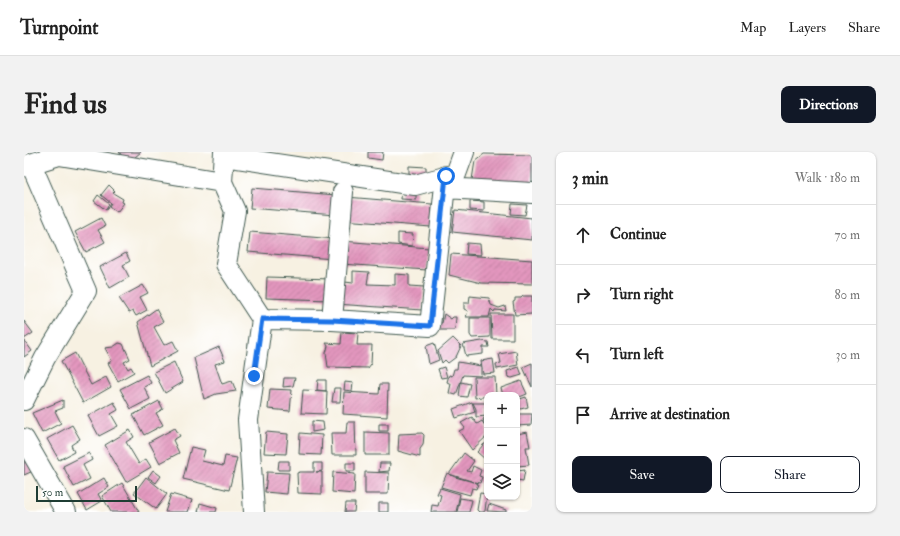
<!DOCTYPE html>
<html lang="en">
<head>
<meta charset="utf-8">
<style>
  body { margin:0; font-family:"IM FELL Double Pica",serif; background:#f2f2f2; color:#222 }
  .controls { position:absolute; right:12px; bottom:12px; display:grid; overflow:hidden; border-radius:8px; box-shadow:0 1px 3px #0004 }
  .controls button { width:36px; height:36px; display:grid; place-items:center; padding:0; border:0; border-bottom:1px solid #e0e0e0; background:#fff; color:#222; font:20px sans-serif }
  .scale { position:absolute; left:12px; bottom:10px; width:101px; box-sizing:border-box; padding-left:4px; border:2px solid #1f3d34; border-top:0; font-size:11px; line-height:14px; white-space:nowrap; color:#1f3d34; -webkit-text-stroke:3px #fff; paint-order:stroke }
  .stop { position:absolute; width:12px; height:12px; margin:-9px; border:3px solid #1a73e8; border-radius:50%; background:#fff }
  .stop.end { background:#1a73e8; border-color:#fff; box-shadow:0 1px 4px #0008 }
  .list { margin:0; padding:0; list-style:none }
  h2 { display:flex; justify-content:space-between; align-items:center; height:52px; margin:0; padding:0 16px; font-size:17px }
  h2 small { font-size:13px; font-weight:400; color:#767676 }
  .list li { display:grid; grid-template-columns:26px 1fr auto; gap:12px; align-items:center; box-sizing:border-box; height:60px; padding:0 16px; border-top:1px solid #e0e0e0 }
  .list b { display:block; font-size:15px; white-space:nowrap }
  .list em { font-size:13px; font-style:normal; color:#767676 }
  .actions { display:flex; gap:8px; padding:12px 16px }
  .actions a { flex:1; padding:9px 0; border:1px solid #111827; border-radius:8px; text-align:center; font-size:14px; color:#111827 }
  .actions .main { background:#111827; color:#fff }
  .icon { flex:none; width:22px; height:22px; fill:none; stroke:currentColor; stroke-width:2; stroke-linecap:round; stroke-linejoin:round }
  .map { position:relative; flex:none; width:508px; height:360px; overflow:hidden; border-radius:8px }
  header { display:flex; align-items:center; gap:24px; box-sizing:border-box; height:56px; padding:0 20px; background:#fff; border-bottom:1px solid #e0e0e0 }
  header strong { font-size:19px }
  nav { display:flex; gap:22px; margin-inline-start:auto; font-size:14px }
  .intro { display:flex; align-items:center; justify-content:space-between; box-sizing:border-box; height:96px; padding:0 24px }
  h1 { margin:0; font-size:28px }
  .button { padding:10px 18px; border-radius:8px; background:#111827; color:#fff; font-size:14px; font-weight:700 }
  main { display:flex; gap:24px; padding:0 24px }
  aside { flex:1; background:#fff; border-radius:8px; box-shadow:0 1px 3px #0004 }
  .map>svg:first-child { display:block }
  .building { fill:url(#building-hatch) }
  .lines { fill:none; stroke-linecap:round; stroke-linejoin:round }
  .minor-casing { stroke:#3f584e; stroke-width:22 }
  .minor { stroke:#fff; stroke-width:20 }
  .route { stroke:#1a73e8; stroke-width:5 }
</style>
</head>
<body>
<header>
<strong>Turnpoint</strong>
<nav><a>Map</a><a>Layers</a><a>Share</a></nav>
</header>
<div class="intro"><h1>Find us</h1><a class="button">Directions</a></div>
<main>
<div class="map">
<svg width="508" height="360" viewBox="0 0 508 360">
  <defs>
    <pattern id="building-hatch" width="6" height="6" patternUnits="userSpaceOnUse"><rect width="6" height="6" fill="#e396be"/><path d="M-1 1l2-2M0 6l6-6M5 7l2-2" fill="none" stroke="#b77c9b"/></pattern>
  </defs>
  <rect width="100%" height="100%" fill="#fff"/>
  <filter id="ink" filterUnits="userSpaceOnUse"><feTurbulence type="fractalNoise" baseFrequency=".025" numOctaves="2"/><feDisplacementMap in="SourceGraphic" scale="8" xChannelSelector="R" yChannelSelector="G"/><feConvolveMatrix kernelMatrix="1 2 1 2 8 2 1 2 1" color-interpolation-filters="sRGB"/></filter>
  <filter id="wash" filterUnits="userSpaceOnUse"><feTurbulence type="fractalNoise" baseFrequency=".012" numOctaves="4" result="noise"/><feDisplacementMap in="SourceGraphic" scale="16" xChannelSelector="R" yChannelSelector="G"/><feGaussianBlur stdDeviation="0.9" result="paint"/><feColorMatrix in="noise" values="0 0 0 0 0 0 0 0 0 0 0 0 0 0 0 0 0 1.4 0 .05"/><feComposite in="paint" operator="in"/></filter>
  <g filter="url(#wash)">
    <rect width="100%" height="100%" fill="#f7f1e2"/>
    <g id="blocks">
      <path class="building" d="M95,0H117L104,11Z
        M344,0H359L358,8L344,6Z
        M460,2L508,3V35L447,34L451,9Z
        M385,14L402,15V23L385,22Z
        M85,33L91,39L89,41L99,47L98,50L100,51L93,60L85,54L87,51L77,43Z
        M228,36L312,43L311,63L226,56Z
        M378,37L392,39V48L377,47Z
        M74,43L85,52L82,58L70,49Z
        M322,45L408,52L407,75L319,68Z
        M446,49L460,50V59L446,58Z
        M488,52L503,53L501,63L487,62Z
        M431,58L508,66V88L428,80Z
        M77,66L81,74L74,78L81,90L62,100L51,80Z
        M226,80L311,87L309,107L224,100Z
        M374,81L389,82L388,94L374,92Z
        M318,89L405,96L403,118L317,112Z
        M443,91L456,92L457,103L442,102Z
        M102,101L106,109L99,113L105,125L86,136L76,115Z
        M427,102L508,108V132L457,131L425,123Z
        M329,119L345,120L343,132L371,133V122L385,123V134L400,135L398,158L312,152L313,129L329,131Z
        M243,125L307,127L306,148L242,146Z
        M119,133L124,141L116,145L123,158L112,164L109,159L105,161L95,146Z
        M446,144L465,146L467,153L475,156L481,154L482,159L471,158L470,160L467,157L465,165H442L444,159L440,157V151H445Z
        M499,144H508V162L491,163L489,150L491,149V146H497Z
        M132,157L139,170L130,175L140,193L149,189L154,199L126,214L114,170Z
        M420,162L427,167L429,165H432L431,178H414L413,170L418,171Z
        M467,162H489V187H468Z
        M446,166H466V185L448,186L446,183Z
        M0,169L9,181L0,187Z
        M318,180L334,181L333,193H348L347,212L344,216L304,215L302,201L304,194L302,191L317,192Z
        M429,186L437,194L432,205L424,211L421,208L418,211L414,199Z
        M0,188L8,199L0,205Z
        M458,189L464,190L465,195H459V202L442,204L439,192Z
        M95,191L99,192L106,207L100,210L104,217L107,215L110,220L94,229L84,211L88,209L81,196L89,195Z
        M410,191L415,208L405,212L402,194Z
        M195,195L201,209L191,212L198,232L208,229L212,239L192,242L180,247L170,206Z
        M492,199L494,213L473,217L472,212L477,211L475,202Z
        M51,201L67,233L82,225L87,235L59,251L37,209Z
        M469,207L471,221L459,222L457,209Z
        M150,210L159,230L141,241L130,220Z
        M434,210L457,214V222L456,224L439,223L432,243L425,241L427,232L423,230L425,223L428,224L430,217H433Z
        M508,211V235L499,215Z
        M420,215L423,225L417,226L414,217Z
        M495,215L498,223L488,226L484,225L483,219Z
        M123,223L127,231L120,235L126,247L107,257L96,237Z
        M450,225H471L472,243L451,246Z
        M260,226H271L269,234L259,235Z
        M294,228H302V239L293,238Z
        M497,229L503,242L493,246V243H479L477,236Z
        M321,230L329,231L328,239L320,238Z
        M437,230L446,232L443,245L435,244Z
        M356,232H364L363,265L319,262L320,240L355,242Z
        M310,236H317L316,250H308Z
        M246,237L268,238L266,259L244,257Z
        M279,238L303,239L302,262L277,261Z
        M502,245L504,255L493,258V248Z
        M39,248V256L31,259L37,271L18,281L8,261Z
        M135,249L139,257L132,261L139,273L120,283L109,263Z
        M90,250L94,258L87,262L94,274L75,284L64,264Z
        M448,250L451,260L432,266L429,257Z
        M449,251H463V264L452,265V257Z
        M493,262H508L507,273L493,274Z
        M448,265L453,272L458,269L462,275L459,267L463,265V284L448,298L435,279L441,276L437,271Z
        M288,269L299,270L300,278L288,280Z
        M323,270H331L332,303H308L307,281H322Z
        M355,272H364V279H355Z
        M48,273L56,287L47,293L50,300L35,308L23,287Z
        M151,276L156,284L149,288L155,301L136,311L125,290Z
        M106,278L110,285L102,290L115,312L122,307L127,315L102,330L81,293Z
        M242,280L264,282L262,302L240,301Z
        M341,280L365,281V303H341Z
        M503,280L506,295H502L505,313L493,314V282Z
        M276,281L298,283L297,303L275,302Z
        M398,281L400,283L399,293L396,297V305L374,299L375,282Z
        M460,292H463L462,308L453,300Z
        M167,295L181,298L178,309L199,314L201,304L213,306L205,338L159,327Z
        M65,301L68,308L59,313L66,327L50,335L39,314Z
        M440,301L450,309L443,319L447,320L449,314L457,318L455,324L458,325L456,331L451,330L454,332L452,337L448,336L446,343L417,335L423,321L431,325L450,330L425,322Z
        M3,308L9,319L0,323V310Z
        M255,309H265V318H254Z
        M290,311H298V319L292,320H298V342L274,341L273,321L276,320H290Z
        M322,311H331V319H322Z
        M356,311H366L365,319L355,320Z
        M129,318L137,324L132,331L124,325Z
        M501,318L499,329L493,328V319Z
        M243,320L265,321L263,342L241,340Z
        M309,320L331,322L330,342L308,340Z
        M341,320L365,321L364,342H341Z
        M122,325L143,342L132,357L110,341Z
        M80,326L85,335L74,342L78,349L63,358L54,342Z
        M98,331L115,360H87L78,344Z
        M416,336L436,342L432,360H407L408,353L414,354L417,343L413,342Z
        M456,341L463,342L461,359L459,360H455L453,358Z
        M147,342L168,348L164,360H141Z
        M436,346L448,348L445,360H433Z
        M176,351L193,356L192,360H174Z
        M322,351H331L330,360H321Z
        M355,351H364V360H355Z
        M465,352L482,358V360L463,359Z"/>
    </g>
  </g>
  <g filter="url(#ink)">
    <use href="#blocks" fill-opacity="0" stroke="#3f584e" stroke-width="1"/>
    <g class="lines">
      <g class="minor-casing">
        <path id="minor" d="M200,0L198,30L211,59L202,112L238,167L224,268L230,360
          M200,4L391,33L432,22L440,0
          M0,14L35,3L198,30
          M421,36L508,41
          M238,167L308,168L406,174L422,24
          M308,168L319,40
          M0,248L21,206L62,139L7,12
          M0,287L42,360"/>
      </g>
      <use href="#minor" class="minor"/>
    </g>
  </g>
  <g class="lines" filter="url(#ink)">
    <path class="route" d="M230,224L238,167L308,168L406,174L422,24"/>
  </g>
</svg>
<div class="controls">
<button>+</button>
<button>−</button>
<button><svg class="icon" aria-label="layers" viewBox="0 0 24 24"><path d="M12 4l9 5-9 5-9-5zM3 14l9 5 9-5"/></svg></button>
</div>
<div class="scale">50 m</div>
<div class="stop" style="left:422px;top:24px"></div>
<div class="stop end" style="left:230px;top:224px"></div>
</div>
<aside>
<h2>3 min<small>Walk · 180 m</small></h2>
<ul class="list">
<li><svg class="icon" aria-label="ahead" viewBox="0 0 24 24"><path d="M12 20V5M6 11l6-6 6 6"/></svg><div><b>Continue</b></div><em>70 m</em></li>
<li><svg class="icon" aria-label="right" viewBox="0 0 24 24"><path d="M7 20v-9h11M14 6l5 5-5 5"/></svg><div><b>Turn right</b></div><em>80 m</em></li>
<li><svg class="icon" aria-label="left" viewBox="0 0 24 24"><path d="M17 20v-9H6M10 6l-5 5 5 5"/></svg><div><b>Turn left</b></div><em>30 m</em></li>
<li><svg class="icon" aria-label="arrive" viewBox="0 0 24 24"><path d="M6 21V4h12l-3 4 3 4H6"/></svg><div><b>Arrive at destination</b></div></li>
</ul>
<div class="actions"><a class="main">Save</a><a>Share</a></div>
</aside>
</main>
</body>
</html>
